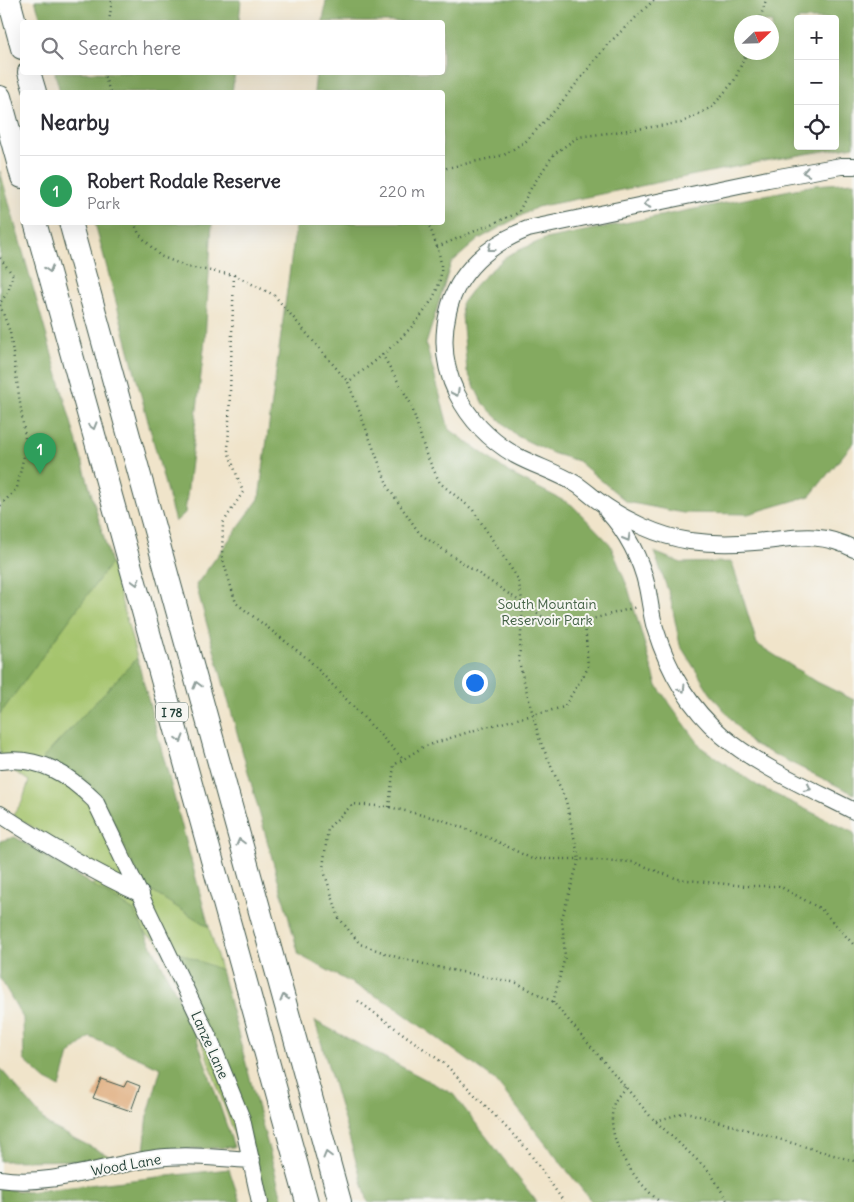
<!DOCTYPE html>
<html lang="en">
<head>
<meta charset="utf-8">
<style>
  body { margin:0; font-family:Delius,sans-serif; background:#f7f7f7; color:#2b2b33 }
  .controls { position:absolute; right:15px; top:15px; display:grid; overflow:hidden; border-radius:5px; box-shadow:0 5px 20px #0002 }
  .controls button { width:45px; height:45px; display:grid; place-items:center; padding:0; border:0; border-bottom:1px solid #e1e1e2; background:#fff; color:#2b2b33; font:25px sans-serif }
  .compass { position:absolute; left:734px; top:15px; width:45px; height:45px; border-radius:50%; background:#fff; box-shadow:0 5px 20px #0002; rotate:67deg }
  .you { position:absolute; left:474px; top:682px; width:18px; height:18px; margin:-12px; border:4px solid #fff; border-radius:50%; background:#1a73e8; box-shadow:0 0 0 8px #1a73e833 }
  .badge { display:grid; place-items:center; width:32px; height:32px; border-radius:50%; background:#b5179e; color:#fff; font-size:16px; font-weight:700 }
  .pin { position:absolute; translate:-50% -41px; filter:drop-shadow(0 1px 2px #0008) }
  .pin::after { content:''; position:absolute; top:26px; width:18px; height:15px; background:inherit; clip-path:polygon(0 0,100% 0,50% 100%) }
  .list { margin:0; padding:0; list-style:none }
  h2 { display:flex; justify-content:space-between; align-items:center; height:65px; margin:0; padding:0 20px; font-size:21px }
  h2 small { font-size:16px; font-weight:400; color:#7c7c81 }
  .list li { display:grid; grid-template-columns:32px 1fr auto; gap:15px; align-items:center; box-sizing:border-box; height:70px; padding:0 20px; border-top:1px solid #e1e1e2 }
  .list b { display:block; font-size:19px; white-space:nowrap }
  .list p { margin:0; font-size:16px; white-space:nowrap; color:#7c7c81 }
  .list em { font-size:16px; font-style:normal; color:#7c7c81 }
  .icon { flex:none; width:28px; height:28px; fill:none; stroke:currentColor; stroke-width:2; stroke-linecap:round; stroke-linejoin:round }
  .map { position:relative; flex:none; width:854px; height:1202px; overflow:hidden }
  .search { position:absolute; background:#fff; box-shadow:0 5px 20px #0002; left:20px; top:20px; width:425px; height:55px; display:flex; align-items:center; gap:12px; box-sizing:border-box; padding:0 18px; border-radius:5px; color:#7c7c81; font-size:19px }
  .panel { position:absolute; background:#fff; box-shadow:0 5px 20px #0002; left:20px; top:90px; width:425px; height:135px; border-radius:5px }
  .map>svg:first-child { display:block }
  .green { fill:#a5c46d; stroke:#628050 }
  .forest { fill:#84aa60; stroke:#52744a; fill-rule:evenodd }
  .building { fill:#e2b488 }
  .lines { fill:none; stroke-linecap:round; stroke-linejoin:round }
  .minor-casing { stroke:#3e564a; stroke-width:18 }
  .highway-casing { stroke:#3e564a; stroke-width:24 }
  .path { stroke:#3e564a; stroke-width:2.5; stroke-dasharray:1 4; stroke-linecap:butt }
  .minor { stroke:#fff; stroke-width:16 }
  .highway { stroke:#fff; stroke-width:22 }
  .oneway { stroke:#8f9e9a }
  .labels { text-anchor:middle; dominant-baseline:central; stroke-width:4; stroke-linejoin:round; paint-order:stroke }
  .shield { fill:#f6f6f2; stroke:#60746d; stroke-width:1 }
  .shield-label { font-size:12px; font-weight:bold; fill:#1f3d34 }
  .park-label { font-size:14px; fill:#405f42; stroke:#f6f6f2 }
  .street-label { font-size:14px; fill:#1f3d34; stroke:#f6f6f2 }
</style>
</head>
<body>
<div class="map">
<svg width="854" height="1202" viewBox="0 0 854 1202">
  <rect width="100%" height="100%" fill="#f6f6f2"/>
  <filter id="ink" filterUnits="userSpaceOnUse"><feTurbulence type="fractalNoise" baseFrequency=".02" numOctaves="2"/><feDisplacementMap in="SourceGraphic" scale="10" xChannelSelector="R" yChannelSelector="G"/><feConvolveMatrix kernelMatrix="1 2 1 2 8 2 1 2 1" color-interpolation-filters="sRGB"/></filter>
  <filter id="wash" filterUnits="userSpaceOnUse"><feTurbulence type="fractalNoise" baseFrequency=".0096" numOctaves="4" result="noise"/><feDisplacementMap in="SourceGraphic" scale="20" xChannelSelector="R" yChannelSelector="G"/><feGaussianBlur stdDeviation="1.12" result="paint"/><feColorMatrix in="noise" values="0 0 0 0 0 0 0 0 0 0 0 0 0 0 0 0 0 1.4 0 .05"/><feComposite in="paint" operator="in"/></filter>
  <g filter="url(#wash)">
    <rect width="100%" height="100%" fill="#f0e4ca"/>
    <path class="green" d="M0,186L107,569L111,563L137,658L132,664L204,924L209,927L221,970L217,968L243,1159L194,1020L158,941L77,891L115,874L108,875L13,815L22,802L29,781L0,762Z"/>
    <path class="forest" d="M35,0H241L239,22H42Z
      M326,0H854V146L764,161L537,207L479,239L451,263L426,344L449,429L511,474L572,505L610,544L628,588L657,686L702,748L758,786L854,833V1202H592L495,1080L389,1003L299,955L196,585L259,499L296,223L442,222V92H314L316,73L442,72V22H323ZM798,19H835V146H798ZM742,22H772V52H742Z
      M55,73V72L235,73L232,92H60Z
      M0,171L111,563L0,714Z
      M854,182V442L810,496L748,514L683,513L627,502L578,461L552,453L517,436L483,404L467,371L461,304L478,282L508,255L545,239L815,185Z
      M95,223H212L205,340L185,513L175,522Z
      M654,552L681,563L732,562L757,644L817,682L854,700V794L751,743L710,693L680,645L670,596Z
      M137,658L209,927L143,886L109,812L87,781L42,759Z
      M15,837L134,911L191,1022L234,1147L144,1152L148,1114L161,1068L90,1037L69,1054L60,1087L46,1080L24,1060L23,1018L0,978V841Z
      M172,950L221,970L283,1202H265Z
      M315,1021L453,1094L537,1202H368Z
      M0,1068L48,1125L117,1160L0,1161Z
      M229,1169L240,1202H0V1188L27,1192Z"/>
    <g id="blocks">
      <path class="building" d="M101,1079L124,1087L127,1081L140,1086L131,1111L93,1098Z"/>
    </g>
  </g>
  <g filter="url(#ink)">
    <use href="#blocks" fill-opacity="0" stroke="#3e564a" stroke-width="1"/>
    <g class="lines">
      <g class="minor-casing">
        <path id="minor" d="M854,166H841L768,179L528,229C491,243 457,271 448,312C434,371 464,425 515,455C535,466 557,472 576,484C584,489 590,495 597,500C624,520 658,536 690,541C712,544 733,544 754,542C792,539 818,530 854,549
          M607,511C626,531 641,559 647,587C650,601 651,614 655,628C689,739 759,763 854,811
          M0,761C40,756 68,774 95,801L211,1042L242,1119L260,1202
          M0,814C46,844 91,871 141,894
          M0,1179C51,1187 105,1165 156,1158C187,1154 220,1158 252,1160"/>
      </g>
      <g class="highway-casing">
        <path id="highway" d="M9,0L22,48
          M29,72L35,92
          M0,97L22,177
          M35,222L307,1202
          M70,222L340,1202"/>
      </g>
      <path class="path" d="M109,22L112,0
        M759,22L766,0
        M103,72L110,92
        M442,171L447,168L504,155L526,141L557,108L607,45L654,0
        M134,222L139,234L160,256L188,267L234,275L274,295L348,382
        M428,222C433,237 440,251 441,266C445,308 378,360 348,382L389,489L420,534L546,619L585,621L637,607
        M437,247L518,213L531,188L554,154L578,137L681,123L712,107L734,81L747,52
        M0,258L13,275L8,292L0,303
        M234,275L228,451L243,492L223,523L222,557L236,603L308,659L403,759
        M0,305L10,332L26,445L17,488L0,506
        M382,354L411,404L426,454L440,483L473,510L518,579L523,605L519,662L539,738L566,801L579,859L633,862L678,879L745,886H779L821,909L854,945
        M389,807L394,765L423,747L478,729L564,707L588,668L585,622
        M358,1001L446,1065L526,1148L564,1202
        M553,1002L565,957L562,918L579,859H532L494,840L443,820L389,807L353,804L328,828L323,868L339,918L360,944L396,957L432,966L517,983L553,1002L651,1117L710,1172L728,1202
        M625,1087C622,1092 616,1098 614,1103C604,1140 633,1179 660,1202
        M656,1121L686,1112L854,1161"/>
      <use href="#minor" class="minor"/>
      <use href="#highway" class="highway"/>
    </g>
    <defs><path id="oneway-chevron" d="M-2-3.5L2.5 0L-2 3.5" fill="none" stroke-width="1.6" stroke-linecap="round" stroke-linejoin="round" transform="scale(1.25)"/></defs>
    <g class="oneway">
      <use href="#oneway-chevron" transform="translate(806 172) rotate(170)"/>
      <use href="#oneway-chevron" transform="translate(647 204) rotate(168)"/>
      <use href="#oneway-chevron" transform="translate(491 248) rotate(143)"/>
      <use href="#oneway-chevron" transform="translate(49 269) rotate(74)"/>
      <use href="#oneway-chevron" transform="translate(456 393) rotate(63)"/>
      <use href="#oneway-chevron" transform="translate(93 426) rotate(74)"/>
      <use href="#oneway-chevron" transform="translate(627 538) rotate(60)"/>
      <use href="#oneway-chevron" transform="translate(136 582) rotate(74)"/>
      <use href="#oneway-chevron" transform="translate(197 685) rotate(-105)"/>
      <use href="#oneway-chevron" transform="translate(682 689) rotate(58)"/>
      <use href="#oneway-chevron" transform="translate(180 739) rotate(74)"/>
      <use href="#oneway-chevron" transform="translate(808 788) rotate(27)"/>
      <use href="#oneway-chevron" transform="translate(240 842) rotate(-105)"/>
      <use href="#oneway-chevron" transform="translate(284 998) rotate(-105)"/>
      <use href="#oneway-chevron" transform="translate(327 1155) rotate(-105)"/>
    </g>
  </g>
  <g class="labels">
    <rect class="shield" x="156" y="702.5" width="32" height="19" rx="4"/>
    <g class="shield-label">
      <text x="172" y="712">I 78</text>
    </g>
    <g class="park-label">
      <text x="547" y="604">South Mountain<tspan x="547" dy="16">Reservoir Park</tspan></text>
    </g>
    <g class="street-label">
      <text transform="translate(210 1045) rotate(66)">Lanze Lane</text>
      <text transform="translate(126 1165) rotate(-10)">Wood Lane</text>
    </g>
  </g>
</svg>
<div class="controls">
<button>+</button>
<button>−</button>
<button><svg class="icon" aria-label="locate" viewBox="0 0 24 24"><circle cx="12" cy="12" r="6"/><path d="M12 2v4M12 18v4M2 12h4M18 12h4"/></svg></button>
</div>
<svg class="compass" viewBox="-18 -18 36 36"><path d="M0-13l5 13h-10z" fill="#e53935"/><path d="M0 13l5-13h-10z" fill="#7c7c81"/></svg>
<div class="you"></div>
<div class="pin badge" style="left:40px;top:474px;background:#2e9e5b">1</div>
<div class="search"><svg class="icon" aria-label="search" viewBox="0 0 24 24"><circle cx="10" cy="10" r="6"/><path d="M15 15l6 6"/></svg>Search here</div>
<section class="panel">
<h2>Nearby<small></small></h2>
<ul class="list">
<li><span class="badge" style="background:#2e9e5b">1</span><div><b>Robert Rodale Reserve</b><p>Park</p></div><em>220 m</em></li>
</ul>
</section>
</div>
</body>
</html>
